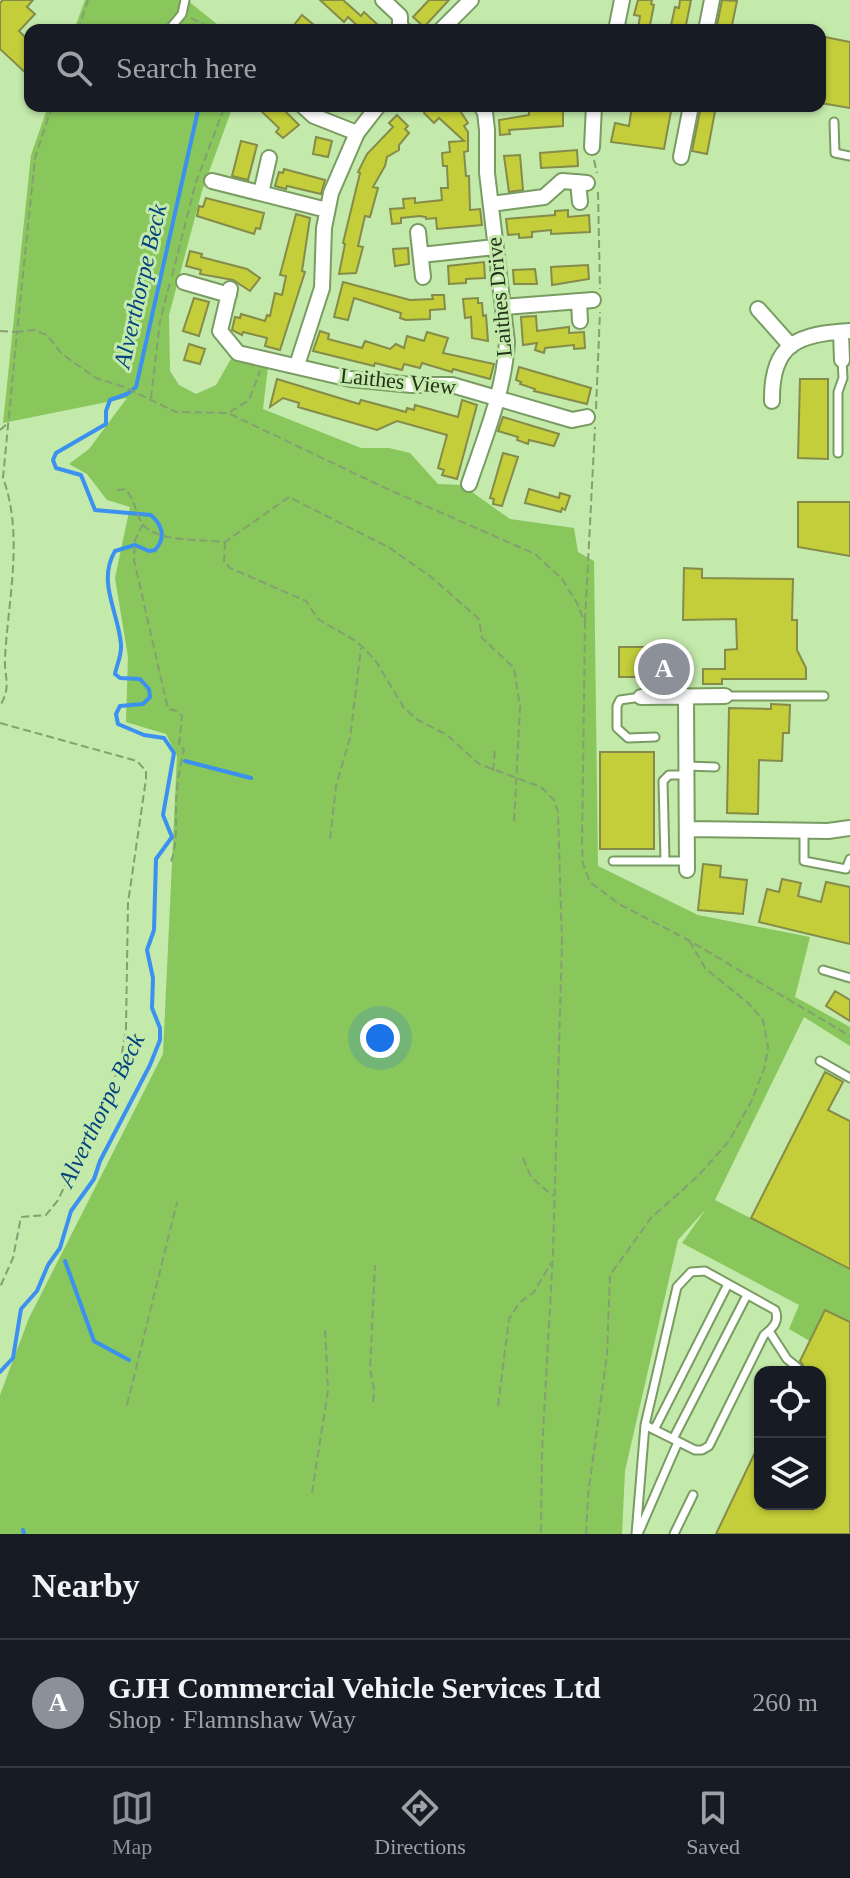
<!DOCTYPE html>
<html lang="en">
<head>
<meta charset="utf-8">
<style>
  body { margin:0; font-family:"Times New Roman",serif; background:#242831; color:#f1f3f6 }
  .controls { position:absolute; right:24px; bottom:24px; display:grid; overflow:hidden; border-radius:16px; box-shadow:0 2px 6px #0004 }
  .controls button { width:72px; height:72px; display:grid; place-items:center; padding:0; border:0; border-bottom:2px solid #363941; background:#171b24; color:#f1f3f6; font:40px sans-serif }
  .you { position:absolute; left:380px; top:1038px; width:28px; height:28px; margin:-20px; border:6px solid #fff; border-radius:50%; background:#1a73e8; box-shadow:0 0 0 12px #1a73e833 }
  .badge { display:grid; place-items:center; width:52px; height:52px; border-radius:50%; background:#8c9099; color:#fff; font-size:26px; font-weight:700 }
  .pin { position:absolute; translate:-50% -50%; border:4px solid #fff; box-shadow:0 2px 8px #0006 }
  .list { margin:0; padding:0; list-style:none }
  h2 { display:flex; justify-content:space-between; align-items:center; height:104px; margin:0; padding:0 32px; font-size:34px }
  h2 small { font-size:26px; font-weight:400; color:#9ea1a6 }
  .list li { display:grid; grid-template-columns:52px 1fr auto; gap:24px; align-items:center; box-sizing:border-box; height:128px; padding:0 32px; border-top:2px solid #363941 }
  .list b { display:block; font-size:30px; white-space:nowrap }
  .list p { margin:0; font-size:26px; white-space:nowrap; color:#9ea1a6 }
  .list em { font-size:26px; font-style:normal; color:#9ea1a6 }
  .icon { flex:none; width:44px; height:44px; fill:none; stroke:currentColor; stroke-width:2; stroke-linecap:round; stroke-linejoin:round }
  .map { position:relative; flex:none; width:850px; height:1534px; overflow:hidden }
  .search { position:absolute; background:#171b24; box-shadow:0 2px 6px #0004; left:24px; right:24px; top:24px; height:88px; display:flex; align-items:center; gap:20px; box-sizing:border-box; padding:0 28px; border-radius:16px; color:#9ea1a6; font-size:30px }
  .sheet { height:232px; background:#171b24 }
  nav { display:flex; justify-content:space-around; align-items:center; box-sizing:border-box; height:112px; border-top:2px solid #363941; background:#171b24; font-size:22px; color:#9ea1a6 }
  nav a { display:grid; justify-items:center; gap:4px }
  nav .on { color:#8c9099 }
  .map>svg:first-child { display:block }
  .green { fill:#89c65c }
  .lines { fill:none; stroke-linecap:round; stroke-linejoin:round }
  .stream { stroke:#3b90f0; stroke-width:4 }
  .building { fill:#c3ce3a; stroke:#858b48; stroke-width:2 }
  .service-casing { stroke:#799c62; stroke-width:11 }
  .minor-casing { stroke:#799c62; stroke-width:18 }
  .path { stroke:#84a071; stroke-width:2; stroke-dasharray:8 4; stroke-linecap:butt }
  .service { stroke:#fff; stroke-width:7 }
  .minor { stroke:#fff; stroke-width:14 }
  .labels { text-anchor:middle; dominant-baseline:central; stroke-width:6; stroke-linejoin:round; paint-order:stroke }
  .street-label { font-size:22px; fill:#233219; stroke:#c3e9ab }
  .water-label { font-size:24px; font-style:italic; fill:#05437f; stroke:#c3e9ab }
</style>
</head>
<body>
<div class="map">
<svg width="850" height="1534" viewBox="0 0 850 1534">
  <rect width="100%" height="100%" fill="#c3e9ab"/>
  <path class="green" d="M85,0H187L223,29L230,30H74Z
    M48,106H233L202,191L169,315L170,371L179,385L196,394L216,385L231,359L268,367L263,409L361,448H389L410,453L438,484L462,485L510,519L574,528L578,552L594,561L598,866L698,915L810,937L795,997L850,1027V1046L804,1017L715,1200L850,1269V1322L825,1310L810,1341L789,1329L799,1305L682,1243L706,1209L678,1240L625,1471L622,1534H0V1395L29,1318L163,1054L177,756L166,734L126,722L128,657L115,578L130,507L107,500L87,474L69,464L89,449L127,398L3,423L31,155Z"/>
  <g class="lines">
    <path class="stream" d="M185,761L251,778
      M65,1261L94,1341L129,1360
      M0,1372L13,1358L21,1309L37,1291L48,1265L60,1248L71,1211L94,1179L100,1161L150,1065L160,1040V1028L152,1008L153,978L147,950L154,930L156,859L172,837L163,815L174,753L164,738L144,735L118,724L116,714L120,706L143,704L150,697L149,689L140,679L120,678L115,674C117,663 122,656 121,644C118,611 97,582 115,551L135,545L149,551L155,550C166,538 163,526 151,515L95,510L81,475L56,468L53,460L56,453L106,424V411L110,400L127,394L136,387L199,106
      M23,1530L24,1534"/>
  </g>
  <path class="building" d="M3,0H33L27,7L35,14L19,31L30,42V77L0,49V3Z
    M320,0H343L361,16L364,12L377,24L372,30H362L348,17L344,22Z
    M429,0H449L424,27L413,17Z
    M638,0H652L651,4L654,5L649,30H638L640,16L634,15Z
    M680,0H691L685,30H670L675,7L679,8Z
    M722,0L737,1L731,30H716Z
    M302,15L320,30H299L294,25Z
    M820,36L850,42V108L820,103Z
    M256,106H280L299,125L283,138L276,132L279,128Z
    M426,106H457L468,123L464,126L468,132V151L464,152L466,176H469L470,210L480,209L482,225L437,229L436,218L426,219V217L420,216L401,218V223L392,224L390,209L404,208L403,199L415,198V203L442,200L441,188H448L447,166H443L442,153L450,152L449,142L464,141L439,118L434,123L424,113Z
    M529,106H563V126L509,130L510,134L500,135L499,120L529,115Z
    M632,106L656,110L657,106H672L664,149L611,142L615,123L629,126Z
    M701,106H716L707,154L692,151Z
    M397,115L408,126L405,129L409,133L399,145V150L387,157L385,166L373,187L378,188L370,217L365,216L358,246L363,247L356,273L339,274L345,244L343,243L360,173L358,172L367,154L393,127L389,123Z
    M316,137L332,141L328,157L313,154Z
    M241,141L257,145L248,180L232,176Z
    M577,150L578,166L541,168L540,153Z
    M520,155L523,190L509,192L504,156Z
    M284,169L325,180L321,194L287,186L286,189L275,186L279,172L283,173Z
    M206,198L264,213L260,229L256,228L254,234L197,216L199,206L203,207Z
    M568,210V217L589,215L590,232L551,234V230L532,232V237L519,238V234L508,235L506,219L555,215V211Z
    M296,214L310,218L302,271L305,272L280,350L265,346L267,338L243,332L242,335L232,330L235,317L240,318L241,314L265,321L267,315L270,316L275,293L282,295L286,276L280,275Z
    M408,248L409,264L395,266L393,249Z
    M190,251L202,254L201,257L247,269L260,278L250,291L233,280L200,274L201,270L186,266Z
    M484,262L485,278L466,279V283L449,284L448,266Z
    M588,265L589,279L552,285L551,267Z
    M535,269L537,284H514L513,270Z
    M343,282L410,300L433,299L432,295H444L445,309L430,310V319L406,320L400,318L401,313L354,298L348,320L334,317Z
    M194,298L209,302L199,336L183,331Z
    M478,298V303H482L483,316L486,315L488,341L472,338L471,317L465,318L463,299Z
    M536,316L537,331L569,327V333L584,332L585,348L574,349V345L545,348L544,353L535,350L537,343L523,345L521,317Z
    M320,331L329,334L328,339L362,348L365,341L390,349L396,344L404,348L407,336L424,341L427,332L448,338L443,353L494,364L490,379L453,369L452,372L422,363L420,368L404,364L402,370L375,363L374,366L313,351Z
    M189,344L205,349L200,364L184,360Z
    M519,367L591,388L587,404L534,391L535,389L520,384L521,382L516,380Z
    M277,379L359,404L361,400L406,412L407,408L414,410L415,405L458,417L462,400L477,405L457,479L442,475L444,470L438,468L447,435L397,421L377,430L298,407L299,403L283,398L270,407Z
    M800,379H828V459L798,458Z
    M503,417L559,434L554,446L529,440L528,444L517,440L518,437L498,431Z
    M503,453L518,457L502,506L493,504L494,499L490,498Z
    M529,489L559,498L560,493L570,496L565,510L562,508L561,512L525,503Z
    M798,502H850V556L798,547Z
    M684,568L702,569V578L793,579L792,620H797V650L806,668V679H722V684H703V669H725V650L737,649L736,619L683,620Z
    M619,647H661L660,677H619Z
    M771,704L790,705L789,733H783L782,761L759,760L758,814L727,813L729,708L771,709Z
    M600,752H654V849H600Z
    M703,864L721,866L720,877L747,880L743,914L698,910Z
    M782,879L801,883L798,896L821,902L826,882L850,887V944L759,922L767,889L779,892Z
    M835,991L850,1000V1021L826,1006Z
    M825,1072L843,1082L828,1110L850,1121V1269L751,1218Z
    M825,1310L850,1322V1534H716L760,1442V1504H820V1372H801L803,1365L800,1361Z"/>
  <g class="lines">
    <g class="service-casing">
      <path id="service" d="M172,26L182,14L185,0
        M834,122L835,153L850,156
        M838,453V392L843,378L842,360
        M725,696H824
        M641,697L620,700L617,706V728L628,738L655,737
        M686,766L715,767
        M804,830V861L846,869L850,859
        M613,861H687
        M665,861L663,781L669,775H686
        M823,970L850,978
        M820,1061L850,1078
        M769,1331L787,1359L797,1367
        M654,1430L728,1284
        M673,1439L747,1295
        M636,1534L645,1425L677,1287L691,1272L705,1271L775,1310C780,1321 773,1328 764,1335L709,1446L702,1450H695L645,1425
        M638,1534L678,1442
        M674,1534L693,1495"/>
    </g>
    <g class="minor-casing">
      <path id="minor" d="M383,0L400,16V26L404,30
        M441,30L471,0
        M616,30L622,0
        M706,30L712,0
        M303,106L314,116L357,133
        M592,147L594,106
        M681,157L691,106
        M212,181L327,210
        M578,182L580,202
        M261,193L269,158
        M491,204L544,197L562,181L587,183
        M418,232L423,277
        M421,255L495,247
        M184,282L229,295
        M230,289L220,331L238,353L350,379L412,385H452L572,420L587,417
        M579,301L580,321
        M503,307L593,300
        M758,309L791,346
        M841,332L842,360
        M297,365L322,288L324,228L331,193L357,133L378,106
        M772,401C771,343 798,334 850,331
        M469,484C485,437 504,392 507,342L487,173V130L485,112L481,106
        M686,696L687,870
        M641,697L725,696
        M687,829L828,831L850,828"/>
    </g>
    <path class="path" d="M191,18L215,30
      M78,30L88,0
      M52,106L35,158L17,332L34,330L47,335L62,354L96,378L124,387L176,412L228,413L383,487L535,554L562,579L577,603L585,623L582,845L583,864L590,882L619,904L690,941L850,1036
      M594,160L597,173
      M598,192L600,289
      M172,276L196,182L225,106
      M0,331L17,332L3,478C24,535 8,600 5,658C4,679 12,685 0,706
      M151,398L160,321L170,282
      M596,409L600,312
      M230,412L249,400L260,371
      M0,430L8,423
      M117,490L125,489C135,499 135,512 142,523C155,543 203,539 225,542L289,497L390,548L431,577L479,619L482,638L514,668L520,707L514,823
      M143,524L135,540L134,560L168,709L177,711L182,716L179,745L184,750C179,770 176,790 176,810C176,829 177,843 171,862
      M225,542L224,562L230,568L306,601L318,619L354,640L365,649L377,663L404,708L418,720L447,735L479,764L541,787L554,800L558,812L562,943L553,1253L542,1451L541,1534
      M585,621L595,427
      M0,723L137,761L146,771V779L128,903L126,1028L121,1059L111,1089L58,1200L46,1215L21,1217L13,1258L0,1287
      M493,771L495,748
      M330,839L336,786L350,738L361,648
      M523,1158L531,1177L553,1196
      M373,1402L374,1389L370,1369L375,1265
      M127,1405L177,1202
      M498,1406L509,1319L519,1303L534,1292L551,1263
      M312,1493L328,1390L325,1328
      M586,1534L588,1495L607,1355L610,1275L651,1218L698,1176L729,1141L752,1100L765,1066L768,1047L763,1020L748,1003L705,968L690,942"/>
    <use href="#service" class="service"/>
    <use href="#minor" class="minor"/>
  </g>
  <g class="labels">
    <g class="street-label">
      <text transform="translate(499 297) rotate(-95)">Laithes Drive</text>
      <text transform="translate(398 381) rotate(6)">Laithes View</text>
    </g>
    <g class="water-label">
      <text transform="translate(140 286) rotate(-77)">Alverthorpe Beck</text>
      <text transform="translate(101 1110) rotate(-64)">Alverthorpe Beck</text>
    </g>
  </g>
</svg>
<div class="controls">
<button><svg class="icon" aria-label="locate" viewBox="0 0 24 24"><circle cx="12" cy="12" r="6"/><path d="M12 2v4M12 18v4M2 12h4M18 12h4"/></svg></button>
<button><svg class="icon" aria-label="layers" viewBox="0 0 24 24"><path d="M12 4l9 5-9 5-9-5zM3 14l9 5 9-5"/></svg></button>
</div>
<div class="you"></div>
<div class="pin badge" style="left:664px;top:669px">A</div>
<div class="search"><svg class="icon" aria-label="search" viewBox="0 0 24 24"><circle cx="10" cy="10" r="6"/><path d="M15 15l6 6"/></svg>Search here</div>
</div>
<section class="sheet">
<h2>Nearby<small></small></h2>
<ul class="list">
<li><span class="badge">A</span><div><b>GJH Commercial Vehicle Services Ltd</b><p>Shop · Flamnshaw Way</p></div><em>260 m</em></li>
</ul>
</section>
<nav>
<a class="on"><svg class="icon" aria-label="map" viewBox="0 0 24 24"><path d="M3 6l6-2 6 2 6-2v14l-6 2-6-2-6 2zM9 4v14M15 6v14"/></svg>Map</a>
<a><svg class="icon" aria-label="directions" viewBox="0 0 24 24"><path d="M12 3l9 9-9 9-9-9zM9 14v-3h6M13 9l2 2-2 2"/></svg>Directions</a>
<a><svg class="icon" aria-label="saved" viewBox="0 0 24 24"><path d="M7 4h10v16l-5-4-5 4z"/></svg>Saved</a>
</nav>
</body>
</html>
